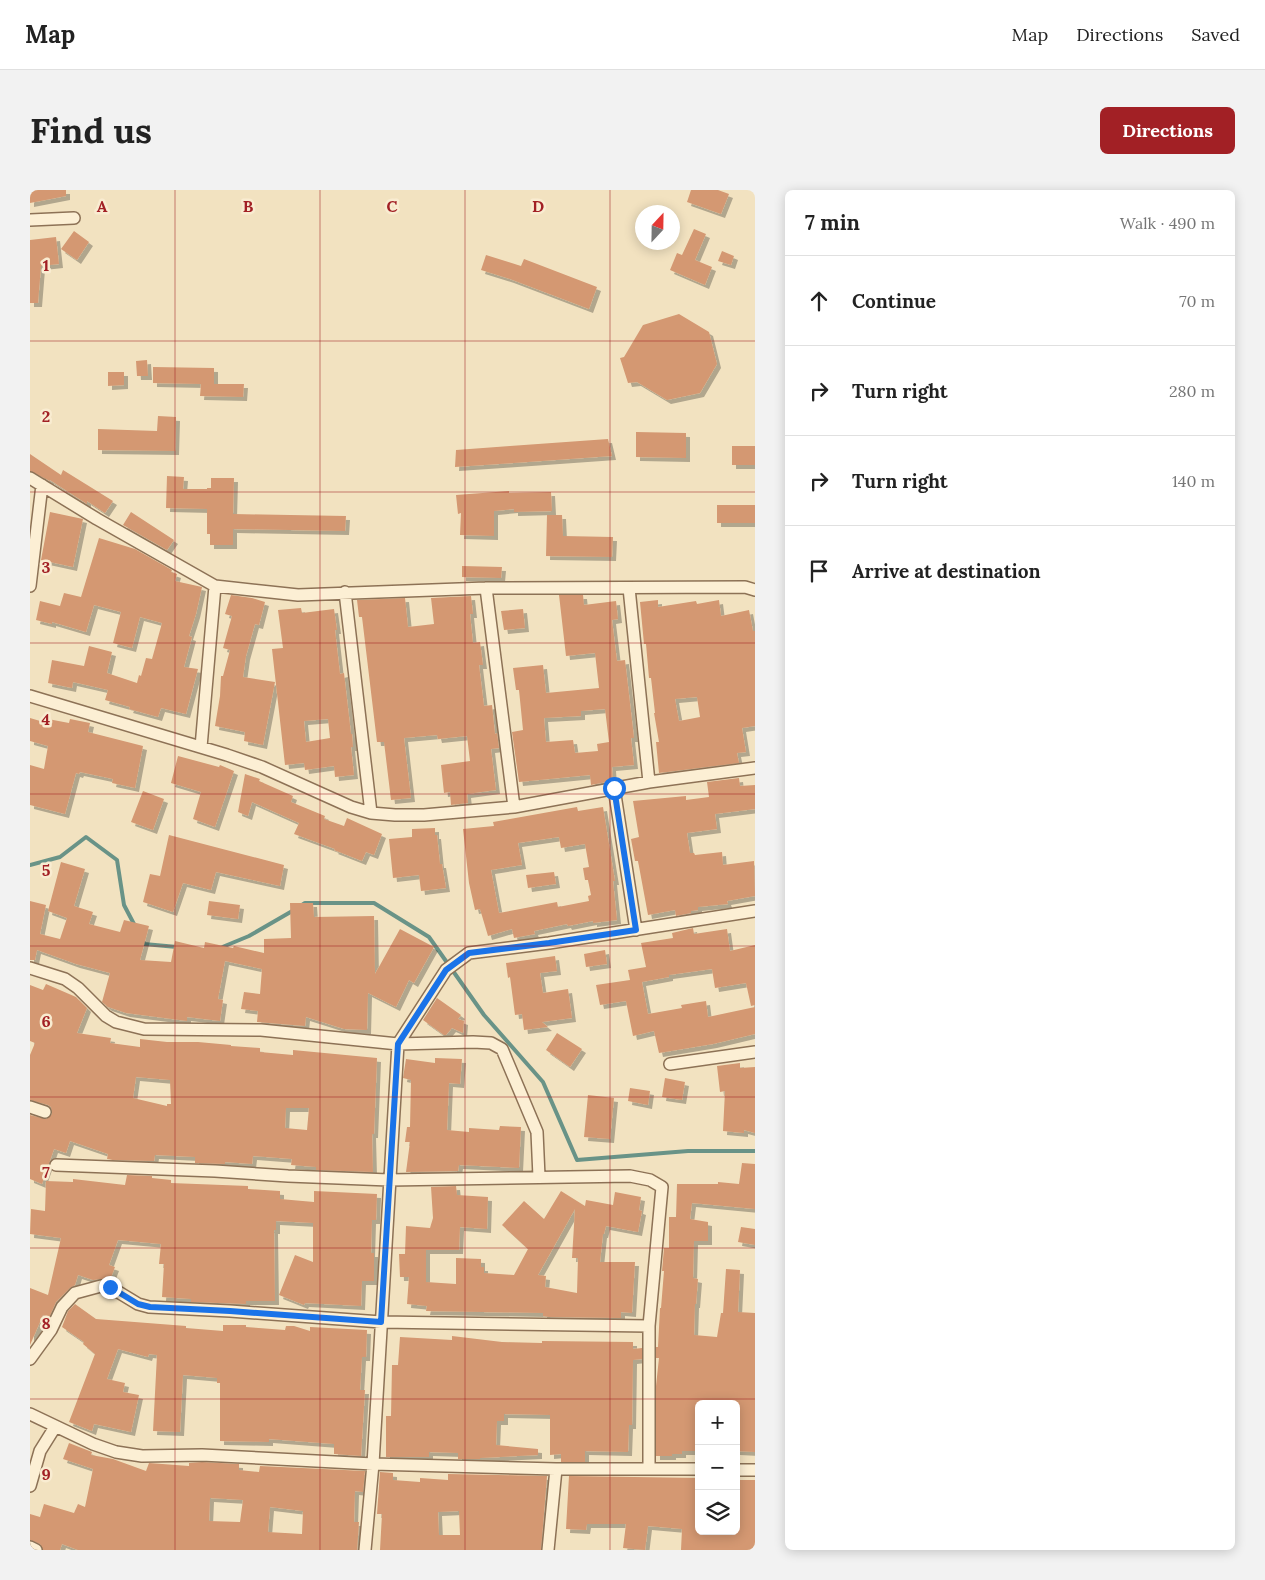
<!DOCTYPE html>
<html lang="en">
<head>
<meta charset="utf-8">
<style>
  body { margin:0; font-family:Lora,serif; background:#f2f2f2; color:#222 }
  .controls { position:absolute; right:15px; bottom:15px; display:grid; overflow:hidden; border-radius:8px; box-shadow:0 2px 12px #0003 }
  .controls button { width:45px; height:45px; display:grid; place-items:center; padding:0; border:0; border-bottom:1px solid #e0e0e0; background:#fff; color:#222; font:25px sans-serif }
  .compass { position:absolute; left:605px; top:15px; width:45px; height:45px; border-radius:50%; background:#fff; box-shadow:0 2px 12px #0003; rotate:22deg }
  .stop { position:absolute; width:15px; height:15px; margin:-11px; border:4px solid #1a73e8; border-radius:50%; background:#fff }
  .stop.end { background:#1a73e8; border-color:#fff; box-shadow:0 1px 5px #0008 }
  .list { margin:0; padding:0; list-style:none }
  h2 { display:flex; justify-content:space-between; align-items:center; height:65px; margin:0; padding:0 20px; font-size:21px }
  h2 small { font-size:16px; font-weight:400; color:#767676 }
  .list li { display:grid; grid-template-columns:32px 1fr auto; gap:15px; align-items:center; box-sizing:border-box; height:90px; padding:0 20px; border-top:1px solid #e0e0e0 }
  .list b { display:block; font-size:19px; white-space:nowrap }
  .list em { font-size:16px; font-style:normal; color:#767676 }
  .icon { flex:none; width:28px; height:28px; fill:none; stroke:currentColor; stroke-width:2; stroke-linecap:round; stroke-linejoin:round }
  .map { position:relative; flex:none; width:725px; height:1360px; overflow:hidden; border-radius:8px }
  header { display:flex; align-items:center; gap:30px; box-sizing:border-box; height:70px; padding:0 25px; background:#fff; border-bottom:1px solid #e0e0e0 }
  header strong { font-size:24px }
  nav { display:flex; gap:28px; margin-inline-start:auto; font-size:18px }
  .intro { display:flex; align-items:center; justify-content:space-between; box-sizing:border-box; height:120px; padding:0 30px }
  h1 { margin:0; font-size:35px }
  .button { padding:12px 22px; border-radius:8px; background:#a22025; color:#fff; font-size:18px; font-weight:700 }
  main { display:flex; gap:30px; padding:0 30px }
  aside { flex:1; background:#fff; border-radius:8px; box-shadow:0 2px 12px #0003 }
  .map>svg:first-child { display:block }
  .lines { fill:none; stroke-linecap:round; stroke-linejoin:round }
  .stream { stroke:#699387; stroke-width:4 }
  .building { fill:#d49872; fill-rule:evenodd; filter:url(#shadow) }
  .street-casing { stroke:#8d7256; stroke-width:14 }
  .street { stroke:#fcefd4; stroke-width:11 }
  .route { stroke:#1a73e8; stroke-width:6 }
  .grid { fill:none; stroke:#a22025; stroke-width:1; stroke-opacity:0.55 }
  .grid-label { font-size:16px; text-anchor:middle; font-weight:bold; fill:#a22025; stroke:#f9ecd1; stroke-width:5; stroke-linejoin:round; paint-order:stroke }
</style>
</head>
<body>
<header>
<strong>Map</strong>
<nav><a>Map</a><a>Directions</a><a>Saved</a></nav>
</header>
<div class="intro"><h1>Find us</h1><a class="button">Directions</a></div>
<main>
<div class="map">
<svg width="725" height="1360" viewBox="0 0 725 1360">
  <defs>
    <filter id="shadow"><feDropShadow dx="4" dy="4" stdDeviation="0" flood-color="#0004"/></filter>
  </defs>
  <rect width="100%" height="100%" fill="#f2e2c0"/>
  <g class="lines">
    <path class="stream" d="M0,675L30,667L56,647L87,670L94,715L105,736
      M272,715L275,713H344L399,747L454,825L513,892L547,970L658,961H725
      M113,751L114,754L147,757
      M190,758L219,746L264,720"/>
  </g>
  <path class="building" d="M0,0H36V6L0,13Z
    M661,0H688L699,4L691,24L657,12Z
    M664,39L676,44L665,70L682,77L675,95L640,80L647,63L652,65Z
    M44,41L59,52L47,70L31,59Z
    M26,47L29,74L11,76L8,113H0V50Z
    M692,61L704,66L701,75L688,71Z
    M456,65L491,76L494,69L567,97L559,119L480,89L451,80Z
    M649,124L679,142L687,174L670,203L637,210L607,192L598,193L590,168L594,167L613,135Z
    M117,170L118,186H107L106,171Z
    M123,177L184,178V194H214L213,207L170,206L171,194L123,193Z
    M78,182H94V195L78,196Z
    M128,226L146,227L145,261L68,260V239L127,241Z
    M606,242L656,243V268L606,267Z
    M578,249L582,266L425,277L426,260Z
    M702,256H725V275H702Z
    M0,264L31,285L33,280L83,311L75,323L57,311V314L20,290V291L0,281Z
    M137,286L154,287L153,299H177V298H181V288H204L203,324L316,326L315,341L203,339V355H180V344H177V319L136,318Z
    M479,301V303L521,302L522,321L484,322V319L464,321V346L430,345L431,323L428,324L426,305Z
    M687,315H725V333H687Z
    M20,322L53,329L43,377L11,370Z
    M101,322L144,350L137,360L93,335Z
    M517,325H532L533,346L583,347L582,367L516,366Z
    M69,348L105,359L142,380L141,382L147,384L145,391L172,397L166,424L159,446L162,447L154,477L168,479L156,524L131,518L128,527L99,519L100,517L75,510L78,500L43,492L42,498L18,493L22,470L54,476L59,456L82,462L77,483L107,493L109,485L111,486L116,468L122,469L132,433L110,427L102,458L83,453L91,422L64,415L56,442L22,432V434L6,430L10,411L30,416L34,403L51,407Z
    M432,376L472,377L471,388L432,387Z
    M201,405L222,408L235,412L229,435L225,434L216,466L213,487L245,492L233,555L214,551L215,542L185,536L190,506L191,486H193L200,460L193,458L202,426L195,424Z
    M529,405H553L554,415L586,411L588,429L582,430L587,471L595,470L604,548H601L604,575L582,577L583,591H581L561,595L560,585L489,592L482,542L493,540L489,500H486L483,478L513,475L516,503L569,498L565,463L536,466ZM575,519L579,552L567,554L568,561L545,563L543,550L516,552L514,528L551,526V521Z
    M441,406L443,424H440L443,453L450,452L453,475H449L454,516L462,515L465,544L467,543L469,558L461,559L466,600L437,604L438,613L421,615L420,602L414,603L411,575L440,571L437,546L408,549L407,545L374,548L381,608L361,610L354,552H347L332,427H329L327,410L375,408L378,437L404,434L401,408Z
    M628,410V417L666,411L667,414L689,410L691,426L719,420L723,441H725V536L712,538L716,562L707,563L709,573L629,583L626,552H629L624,523H625L621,488H619L616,454H614L610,412ZM667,507L670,527L649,531L645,509Z
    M271,418L272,423L304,419L307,440H305L310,484L314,483L321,544H322L323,557H321L324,585L305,587L304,576L275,580L274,573L255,575L242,459L253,458L248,420ZM298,529L300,548L276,552L274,531Z
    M493,419L495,438L474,440L471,421Z
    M0,528L17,533L18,529L39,533L40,529L60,533L58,542L113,556L105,598L82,593L83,589L50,582L49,584L46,583L35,624L0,615V575L14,579L18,556L0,551Z
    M148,566L189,577L190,575L204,581L185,637L163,629L171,602L141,593Z
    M215,584L230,589L229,591L263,606L261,612L295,626L294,629L314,636L317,628L352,644L344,665L336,662L332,671L304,660L305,659L264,644L269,633L222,612L218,626L208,622Z
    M709,588L710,596L725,595V619L685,624L687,639L657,643L660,663H664L665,665L692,662L693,675L724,671L725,706L697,711L698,714L668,717V720L661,721V723L646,726L645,720L618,725L608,671H605L601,649L609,647L603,611L656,606V610L679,607L677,592Z
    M113,601L134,609L123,640L101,632Z
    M547,617L548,621L573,617L585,691H583L587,730L563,733V731L538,736L537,734L504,741L505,744L484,748L482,739L458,746L450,719L445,720L439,693L433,639L464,636L463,632ZM529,647L531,658L555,654L559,677L553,678L555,690H558L561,705L558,706L559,711L528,717L527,712L469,723L461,680L492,675L488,653Z
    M405,638V645H407L410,674H412L416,698L391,701L389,685L363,688L359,649L382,647V639Z
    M139,645L254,675L250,696L186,682L181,700L153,693L143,722L113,712L120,684L130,686Z
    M31,672L55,679L44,716L63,722L59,734L90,742L94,730L119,736L110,770L141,772L145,751L174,758L175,752L203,758L204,756L234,763V749L261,748L260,713H283L284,727L344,726L345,784L370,739L404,757L384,793L379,790L366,817L338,803L337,840L314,839L276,827L275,836L227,832L228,821L211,819L214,802L230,804L232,779L195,771L188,809L193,810L190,831L157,827V831L96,823L78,817L72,812L80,783L46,774L7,760L5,770H0V711L16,715L10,744L30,749L37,728L18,721Z
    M524,682L526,694L498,698L496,685Z
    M179,711L210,715L208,729L177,725Z
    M663,738L664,744L697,739L700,761L725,755V815L721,816L716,793L685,798L682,779L639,785V787L612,792L618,824L652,818L651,815L676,811L678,827L725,817V844L683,854L629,863L624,841L603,846L596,811L570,815L566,795L600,790L598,780L616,777L611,753L643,748L642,743Z
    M575,760L577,774L556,777L554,764Z
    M525,766L527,781L510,783L513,803L538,799L542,828L512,832L518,837L494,840L492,824L485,825L480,787L478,788L476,773Z
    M16,794L46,807L57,818L47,843L81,848L80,853L110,857V849L137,852H168L201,855V856L230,858V862L263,865V860L347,868L344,944H342L343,982L286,980V977L261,975L262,969L223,966L222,974L195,972V974L165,973V967L125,965L124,971L83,970L77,969L78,964L40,951L36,963L24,959L12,994L0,989V925L16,929L22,924L21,917L18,915L0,910V865L5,853L0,851V795L13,800ZM106,887L140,890L141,914H137V916L103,908ZM256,918H279L277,940L255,938Z
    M407,808L431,825L428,829L434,831L433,843L422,838L416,845H414L393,830Z
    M527,843L552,859L540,877L516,860Z
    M405,868L432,869L430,894L419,893L417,940L439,942V938L469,940L470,936L491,937L489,978L429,975L428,981L376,982L380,952H375L377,937H380L381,890L373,888L376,869L405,873Z
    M710,873V878L725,877V943L714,940V943L693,941L695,901L690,902L687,876Z
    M635,888L655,892L652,910L632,907Z
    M600,898L620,901L618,915L598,911Z
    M558,905L584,908L580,949L554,947Z
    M712,973L725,974V1019L662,1013L660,1029L678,1032V1051H664L663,1088L668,1089L666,1114H665L664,1145L687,1147L691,1123H693L696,1079L710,1080L708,1122L725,1123V1262L706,1261V1214H669V1261H652V1264H642V1266H626V1196L629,1168H626V1157H628L630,1118H631L634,1081H632L634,1058H639V1027H646L647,994H688V992L709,994Z
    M97,985L122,986V988L141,990V993L218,996V999L250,1001V1009L284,1012V1001L347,1004L346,1030H342L341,1063H344V1091H332L331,1116L275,1113L274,1115L249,1105L265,1065L283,1072V1033L246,1031V1040H244L245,1111H216V1114L161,1112V1109L132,1107L134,1074H129L131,1054L88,1050L79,1075L85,1077L80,1090L71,1089L63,1090L48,1085L45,1095L40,1098L26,1112L19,1128L13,1125L0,1155V1098L18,1105L31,1048L0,1044L1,1019L15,1021L16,991L43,992V989L95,995Z
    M426,996L427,1005L458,1007L457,1039L430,1037L429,1060H396V1092L426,1094V1068L451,1069V1077H454V1083L484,1085L498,1059L472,1035L494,1011L514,1029L531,1001L555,1016L556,1010L583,1015L585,1002L611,1007L609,1020L612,1021L608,1042L576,1036L574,1044H573L570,1072H605L602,1123L591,1122V1128L519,1127L513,1126V1123L396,1121L397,1116L377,1114L379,1087H370L369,1064H375L376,1036L400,1038L403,1028L401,997ZM545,1019L542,1068H548L547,1103L515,1097L516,1086L508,1085Z
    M711,1037L725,1039V1055L708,1052Z
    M45,1114L66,1129L156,1136V1138L193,1141V1135H216V1137L255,1140L256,1136H264L280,1141V1137L337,1140L336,1167H332L330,1200H335L331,1266L304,1264V1254L239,1249V1252L190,1251V1193H187V1188L153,1185L150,1242L123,1241L127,1165L119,1164L118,1167L88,1159L77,1189L95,1193L93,1202L109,1205L101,1242L64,1234L62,1241L39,1232L65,1164L53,1154L54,1152L32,1137L38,1121Z
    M422,1146L472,1152L512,1153V1151L603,1152V1159L612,1158V1169L603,1170L602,1235H599L598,1262L555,1261V1272H531V1264L520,1265V1225L474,1224V1231H467L466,1255L508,1259V1265L450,1268V1269H428V1263L399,1262V1267H356V1226H361L362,1175H368L370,1147L422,1150Z
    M39,1253L62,1262L61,1265L83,1269L116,1281L119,1273L159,1276V1273L172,1272L209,1274V1280L229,1282L230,1276L335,1281L333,1302L325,1301L324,1332H329L327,1360H48L32,1354L30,1360H13L10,1354L0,1350V1324L10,1327L14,1314L44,1323L48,1314L55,1317L63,1279L33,1269ZM180,1308L213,1310L210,1332L179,1331ZM240,1317L273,1321L272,1344L238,1342Z
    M350,1282L363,1283V1290L390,1292V1288L418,1290V1284L517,1286L511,1360H350L352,1324H347ZM429,1321L430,1345H409L408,1322Z
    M539,1286L669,1288V1341H706V1290H725V1360H651L652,1339L618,1336L615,1360L593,1358L596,1334H557L556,1340L536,1339Z"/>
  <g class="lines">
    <g class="street-casing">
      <path id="street" d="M0,30L44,28
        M0,288L67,329L185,396L268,405L456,398L715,397L725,400
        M0,396L12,295
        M456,398L484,617
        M599,398L619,592
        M315,402L341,623
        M0,506L197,565L232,577L321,617L341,623L365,625H394L484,617L619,592L725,578
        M171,557L185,396
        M584,598L606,740
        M0,778L35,789L48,798L76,826L86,832L114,839L231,840L368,854L443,852L461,853L472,859L507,942L509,987
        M640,874L725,862
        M0,917L15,922
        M26,975L185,981L258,986L359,990L600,986L620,990L632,997L619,1136V1278
        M0,1169L21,1140L32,1117L45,1103L71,1096L80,1097L108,1114L119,1117L200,1121L351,1132L619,1136
        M0,1224L63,1254L86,1262L112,1266L172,1265L343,1274L526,1279H669
        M706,1280H725
        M0,1296L10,1261L25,1237
        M0,1357L6,1360
        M335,1360L343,1274L368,854L416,780L439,763L519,753L725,721
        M518,1360L526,1279"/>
    </g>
    <use href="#street" class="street"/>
  </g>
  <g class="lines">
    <path class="route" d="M80,1097L108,1114L120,1117L200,1121L351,1132L368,854L416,780L439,763L519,753L606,740L584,598"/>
  </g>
  <path class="grid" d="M145,0V1360M290,0V1360M435,0V1360M580,0V1360M0,151H725M0,302H725M0,453H725M0,604H725M0,756H725M0,907H725M0,1058H725M0,1209H725"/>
  <g class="grid-label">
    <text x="72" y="22">A</text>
    <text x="218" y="22">B</text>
    <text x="362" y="22">C</text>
    <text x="508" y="22">D</text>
    <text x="16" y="81">1</text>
    <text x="16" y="232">2</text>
    <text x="16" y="383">3</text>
    <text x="16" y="535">4</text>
    <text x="16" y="686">5</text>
    <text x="16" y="837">6</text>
    <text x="16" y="988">7</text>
    <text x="16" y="1139">8</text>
    <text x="16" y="1290">9</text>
  </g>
</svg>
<div class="controls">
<button>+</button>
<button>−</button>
<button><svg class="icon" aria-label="layers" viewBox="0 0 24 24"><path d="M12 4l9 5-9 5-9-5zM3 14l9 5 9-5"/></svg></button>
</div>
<svg class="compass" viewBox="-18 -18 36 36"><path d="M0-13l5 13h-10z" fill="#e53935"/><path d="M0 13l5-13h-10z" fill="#767676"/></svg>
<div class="stop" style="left:584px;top:598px"></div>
<div class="stop end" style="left:80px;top:1097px"></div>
</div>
<aside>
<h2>7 min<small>Walk · 490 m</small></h2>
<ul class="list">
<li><svg class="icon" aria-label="ahead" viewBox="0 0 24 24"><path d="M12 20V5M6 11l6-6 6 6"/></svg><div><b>Continue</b></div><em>70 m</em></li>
<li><svg class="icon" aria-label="right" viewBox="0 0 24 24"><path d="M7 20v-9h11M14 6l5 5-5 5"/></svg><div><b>Turn right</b></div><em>280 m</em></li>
<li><svg class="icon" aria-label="right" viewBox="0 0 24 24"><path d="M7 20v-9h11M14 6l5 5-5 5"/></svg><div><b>Turn right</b></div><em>140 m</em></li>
<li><svg class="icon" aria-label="arrive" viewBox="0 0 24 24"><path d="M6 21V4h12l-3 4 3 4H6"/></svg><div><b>Arrive at destination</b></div></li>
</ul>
</aside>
</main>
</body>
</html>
